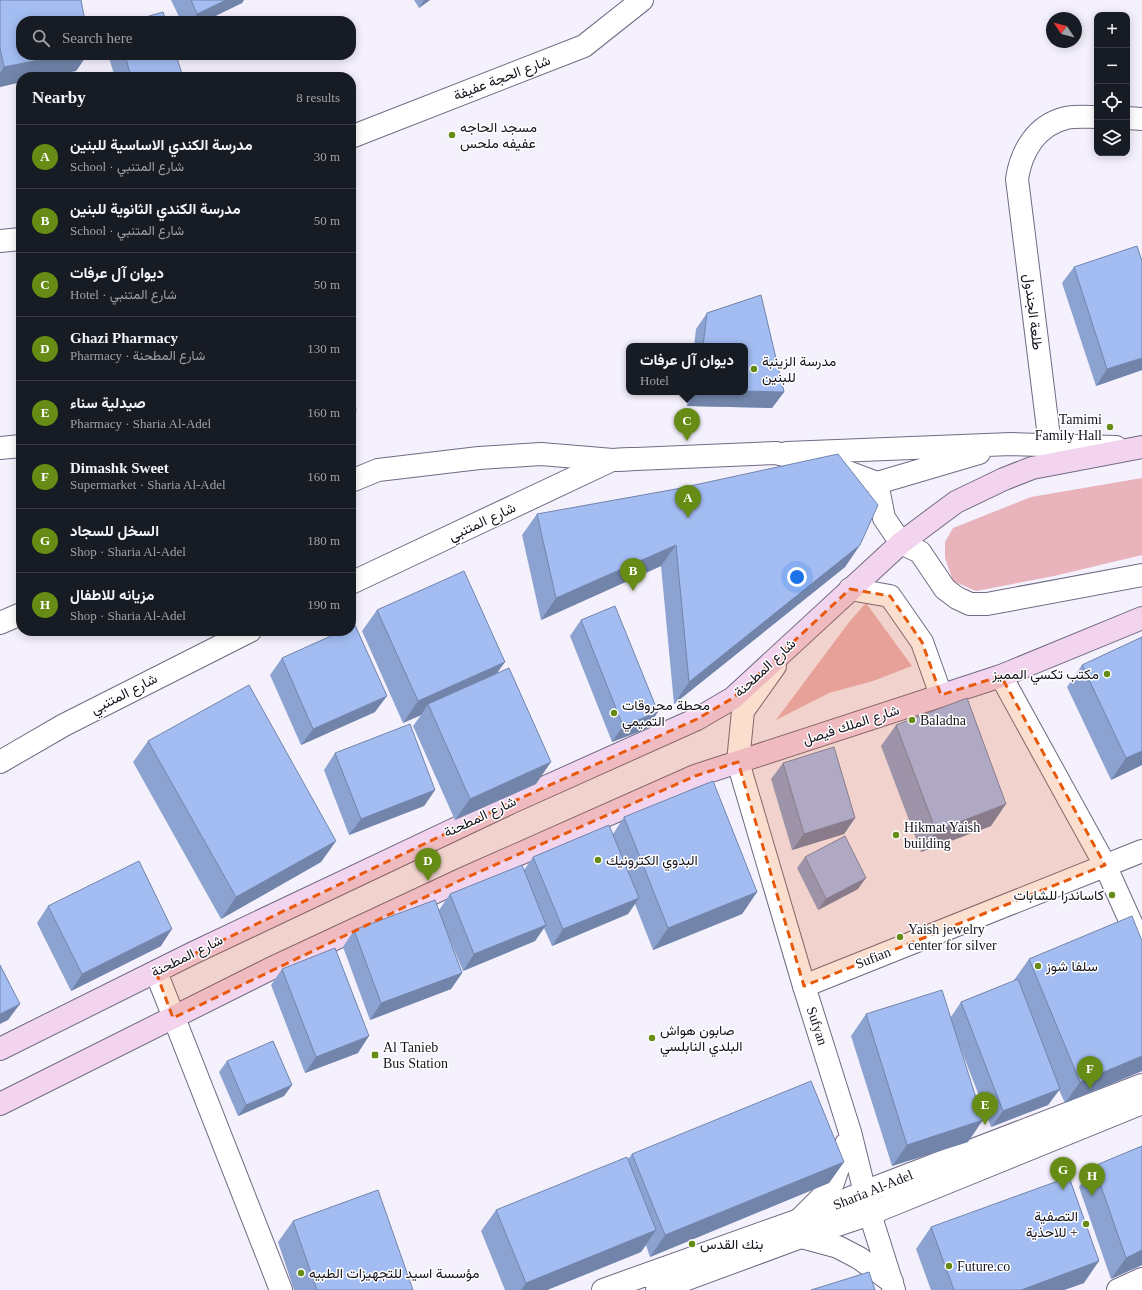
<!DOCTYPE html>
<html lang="en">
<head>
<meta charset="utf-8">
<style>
  body { margin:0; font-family:"Times New Roman",Vazirmatn,serif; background:#242831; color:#f1f3f6 }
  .controls { position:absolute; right:12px; top:12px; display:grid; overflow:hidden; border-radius:8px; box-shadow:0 2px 10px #0003 }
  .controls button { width:36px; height:36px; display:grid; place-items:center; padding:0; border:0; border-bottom:1px solid #363941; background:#171b24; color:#f1f3f6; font:20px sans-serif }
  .compass { position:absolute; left:1046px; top:12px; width:36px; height:36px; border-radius:50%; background:#171b24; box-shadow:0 2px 10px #0003; rotate:305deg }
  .you { position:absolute; left:797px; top:577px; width:14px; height:14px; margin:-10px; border:3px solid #fff; border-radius:50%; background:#1a73e8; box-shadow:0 0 0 6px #1a73e833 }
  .badge { display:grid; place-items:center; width:26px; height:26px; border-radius:50%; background:#668c15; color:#fff; font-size:13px; font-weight:700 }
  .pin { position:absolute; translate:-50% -33px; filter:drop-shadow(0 1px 2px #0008) }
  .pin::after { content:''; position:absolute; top:21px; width:14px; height:12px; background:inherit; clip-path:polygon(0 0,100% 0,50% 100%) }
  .popup { position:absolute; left:626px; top:343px; width:122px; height:52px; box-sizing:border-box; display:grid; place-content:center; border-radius:8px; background:#171b24; filter:drop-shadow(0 1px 3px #0005); font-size:13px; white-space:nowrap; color:#9ea1a6 }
  .popup b { font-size:15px; color:#f1f3f6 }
  .popup::after { content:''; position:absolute; left:50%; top:100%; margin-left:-8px; border:8px solid transparent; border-top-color:#171b24 }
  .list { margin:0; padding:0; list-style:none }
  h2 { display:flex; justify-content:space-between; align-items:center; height:52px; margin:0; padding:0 16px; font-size:17px }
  h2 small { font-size:13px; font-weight:400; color:#9ea1a6 }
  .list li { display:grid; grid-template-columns:26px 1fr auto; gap:12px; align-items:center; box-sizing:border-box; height:64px; padding:0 16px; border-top:1px solid #363941 }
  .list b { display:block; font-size:15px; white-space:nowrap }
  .list p { margin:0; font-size:13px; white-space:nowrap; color:#9ea1a6 }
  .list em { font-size:13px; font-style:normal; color:#9ea1a6 }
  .icon { flex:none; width:22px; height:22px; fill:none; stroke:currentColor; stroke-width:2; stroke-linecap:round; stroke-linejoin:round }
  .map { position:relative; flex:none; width:1142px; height:1290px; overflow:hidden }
  .search { position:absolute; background:#171b24; box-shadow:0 2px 10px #0003; left:16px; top:16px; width:340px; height:44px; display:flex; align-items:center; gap:10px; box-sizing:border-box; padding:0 14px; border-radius:16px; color:#9ea1a6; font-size:15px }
  .panel { position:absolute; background:#171b24; box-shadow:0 2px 10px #0003; left:16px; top:72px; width:340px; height:564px; border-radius:16px }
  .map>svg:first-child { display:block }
  .green { fill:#e9b3bc }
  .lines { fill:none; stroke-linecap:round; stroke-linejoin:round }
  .minor-casing { stroke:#716a83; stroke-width:24 }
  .tertiary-casing { stroke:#716a83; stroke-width:24 }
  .secondary-casing { stroke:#716a83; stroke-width:24 }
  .minor { stroke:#fff; stroke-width:22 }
  .tertiary { stroke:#fff; stroke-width:22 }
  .secondary { stroke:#f3d4ee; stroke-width:22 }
  .wall { fill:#8ca3d1 }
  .shaded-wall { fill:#7284aa }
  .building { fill:#a3bdf3; stroke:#7284aa }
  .marked { fill:#e8590c; fill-opacity:0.2; stroke:#e8590c; stroke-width:3; stroke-dasharray:8 5; stroke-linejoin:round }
  .poi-dot { fill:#668c15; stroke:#fff; stroke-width:1.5 }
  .labels { text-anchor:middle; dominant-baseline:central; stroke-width:3; stroke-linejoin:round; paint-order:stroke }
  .street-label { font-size:14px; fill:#16131d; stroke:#fff }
  .poi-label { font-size:14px; fill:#16131d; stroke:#fff; text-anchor:start }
</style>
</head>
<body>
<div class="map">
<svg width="1142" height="1290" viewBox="0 0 1142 1290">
  <rect width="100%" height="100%" fill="#f4f1fd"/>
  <path class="green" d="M1142,478V555L1054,576L976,591L953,581L945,558V542L953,528L1031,497Z
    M866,603L912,666L873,681L829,693L776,720L850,621Z"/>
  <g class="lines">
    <g class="minor-casing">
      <path id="minor" d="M1127,118L1142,119
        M351,137L584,46L642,0
        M0,241L21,239
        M1050,445L1017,179C1021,152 1036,125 1066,118C1076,116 1087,117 1097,117
        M0,448L21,446
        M787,453L1011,444L1116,447
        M351,481L378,470L479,458L541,454L613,460L633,459
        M877,483L979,453
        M351,583L612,460
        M850,589L890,596L922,642L941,695
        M0,623L21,614
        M1001,676L1105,865L1142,947
        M0,762L64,725L250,631
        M738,762L743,711L775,666
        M156,972L281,1290
        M804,986L1142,851
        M603,1290L799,1220L864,1192L1142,1085
        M657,1290L801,1237L867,1215L1142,1103
        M1118,1290L1142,1279"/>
    </g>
    <g class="tertiary-casing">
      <path id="tertiary" d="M613,460L776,453L837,468L877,483L884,518L901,543L920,552L945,589L957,598L970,604H987L1142,575
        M738,762L804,986L850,1132L871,1217L894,1290
        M799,1220L823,1196L833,1183L846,1144
        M801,1237L838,1247L859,1258L892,1282"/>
    </g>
    <g class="secondary-casing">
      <path id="secondary" d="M0,1049L193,953L512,802L697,719L733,698L901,543L956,502L1004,479L1032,468L1142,447
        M0,1104L270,969L463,879L695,776L1001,676L1142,618"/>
    </g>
    <use href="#minor" class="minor"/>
    <use href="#tertiary" class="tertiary"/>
    <use href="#secondary" class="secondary"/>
  </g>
  <path class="wall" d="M0,0L21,55H87L76,71L21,77V82L0,87Z
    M171,0H244L242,3L205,21H181Z
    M414,0H430L419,8Z
    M108,55H176L183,77H115Z
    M1074,267L1142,370L1096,386L1062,283Z
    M761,295L784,392L772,408L687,406L689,392H745V346H694L696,329L707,313Z
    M537,514L860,545L845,567L674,704L661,566L541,620L522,535Z
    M377,610L496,674L536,784L455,820L413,726L421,715L403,723L362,631Z
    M581,620L646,729L612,742L570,636Z
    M282,658L375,712L301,745L270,675Z
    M1082,665L1142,765L1111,780L1067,687Z
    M896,725L991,826L921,852L881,746Z
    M148,741L336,841L321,862L221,919L133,762Z
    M335,753L435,790L424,806L349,835L324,770Z
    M783,763L855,818L844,834L792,850L771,779Z
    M624,817L757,892L742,914L653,950L635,904L628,914L552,946L544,928L535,941L463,971L449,937L462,973L451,989L370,1020L343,947L354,930L439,910L450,894L524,870L533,857L613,834Z
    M805,857L858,889L818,910L797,868Z
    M48,906L161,946L71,991L37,923Z
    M1029,959L1142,1071L1065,1103L1059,1090L1048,1105L991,1127L959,1044L968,1142L892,1166L851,1036L866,1014L951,1017L961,1002L1015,981L1014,980Z
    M282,969L358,1053L305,1073L271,985Z
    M227,1061L292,1085L284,1096L238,1116L219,1072Z
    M1142,1146V1265L1111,1279L1079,1187L1094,1166Z
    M632,1154L844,1162L829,1183L650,1257L646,1245L641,1252L547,1290H505L481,1231L496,1210L628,1159Z
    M293,1221L413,1290H294L278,1242Z
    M931,1227L1084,1283L1064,1290H931L916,1249Z"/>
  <path class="shaded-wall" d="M226,0H244L242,3L205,21H192L197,14Z
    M424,0H430L419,8Z
    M64,55H87L76,71L46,77H21V82L0,87V73L4,67Z
    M1142,358V370L1096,386L1107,369Z
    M745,391L784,392L772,408L687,406L696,392H745Z
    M356,411L351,418V412Z
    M676,545L661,566L541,620L556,598Z
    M860,545L845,567L674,704L689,682Z
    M505,662L490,683L428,704L421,715L403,723L418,701Z
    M387,696L375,712L301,745L313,729Z
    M658,712L646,729L612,742L623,726Z
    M1142,751V765L1111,780L1126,758Z
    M551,762L536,784L455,820L470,799Z
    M435,790L424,806L349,835L361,819Z
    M1006,804L991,826L921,852L936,831Z
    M855,818L844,834L792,850L804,834Z
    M336,841L321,862L221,919L236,897Z
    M866,878L858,889L818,910L826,899Z
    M757,892L742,914L653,950L668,928Z
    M639,898L628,914L552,946L563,929Z
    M546,925L535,941L463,971L474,954Z
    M172,929L161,946L71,991L82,974Z
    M462,973L451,989L370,1020L381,1003Z
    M20,1004L8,1020L0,1024V1014Z
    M369,1036L358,1053L305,1073L316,1057Z
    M1142,1056V1071L1065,1103L1080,1082Z
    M292,1085L284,1096L238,1116L246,1105Z
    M1060,1089L1048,1105L991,1127L1003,1111Z
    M983,1120L968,1142L892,1166L907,1145Z
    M844,1162L829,1183L650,1257L665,1235Z
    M656,1230L641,1252L547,1290H521L526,1283Z
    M1142,1250V1265L1111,1279L1126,1258Z
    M1099,1261L1084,1283L1064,1290H1021Z"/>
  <path class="building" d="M0,0H81L85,21H21V55H64L4,67L0,48Z
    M191,0H226L197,14Z
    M163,12L166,21H132Z
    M125,55H176L183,77H131Z
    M1137,246L1142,261V358L1107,369L1074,267Z
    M761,295L784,392L745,391V346H703L707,313Z
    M351,369L356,411L351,412Z
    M838,454L878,505L860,545L689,682L676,545L556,598L537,514L676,489Z
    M464,571L505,662L418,701L377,610Z
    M615,606L658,712L623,726L581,620Z
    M355,625L387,696L313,729L282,658L342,631H351V627Z
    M1142,637V751L1126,758L1082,665Z
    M509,668L551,762L470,799L428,704Z
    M249,685L336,841L236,897L148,741Z
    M967,698L1006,804L936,831L896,725Z
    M410,724L435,790L361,819L335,753Z
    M834,747L855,818L804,834L783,763Z
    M713,781L757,892L668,928L624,817Z
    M609,825L639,898L563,929L533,857Z
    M845,836L866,878L826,899L805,857Z
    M139,861L172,929L82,974L48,906Z
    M522,865L546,925L474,954L450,894Z
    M435,900L462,973L381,1003L354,930Z
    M1132,916L1142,941V1056L1080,1082L1029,959Z
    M335,948L369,1036L316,1057L282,969Z
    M0,965L20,1004L0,1014Z
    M1018,979L1060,1089L1003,1111L961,1002Z
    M942,990L983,1120L907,1145L866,1014Z
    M273,1041L292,1085L246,1105L227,1061Z
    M811,1081L844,1162L665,1235L632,1154Z
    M1142,1146V1250L1126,1258L1094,1166Z
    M627,1157L656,1230L526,1283L496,1210Z
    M1069,1177L1099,1261L1021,1290H954L931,1227Z
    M378,1190L413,1290H317L293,1221Z
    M869,1272L875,1290H811Z"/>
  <path class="marked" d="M850,589L890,596L922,642L941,695L1001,676L1105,865L804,986L738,762L695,776L463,879L173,1018L156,972L512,802L697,719L733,698Z"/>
  <g class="poi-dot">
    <circle cx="452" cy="135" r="4"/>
    <circle cx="754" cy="369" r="4"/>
    <circle cx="1110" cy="427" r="4"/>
    <circle cx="1107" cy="674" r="4"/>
    <circle cx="614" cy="713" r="4"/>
    <circle cx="912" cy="720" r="4"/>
    <circle cx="896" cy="835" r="4"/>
    <circle cx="598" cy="860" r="4"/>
    <circle cx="1112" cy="895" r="4"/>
    <circle cx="900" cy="937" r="4"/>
    <circle cx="1038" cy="966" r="4"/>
    <circle cx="652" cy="1038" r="4"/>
    <rect x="371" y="1051" width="8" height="8" rx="2"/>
    <circle cx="1086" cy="1224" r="4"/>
    <circle cx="692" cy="1244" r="4"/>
    <circle cx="949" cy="1266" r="4"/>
    <circle cx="301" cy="1273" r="4"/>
  </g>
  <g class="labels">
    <g class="street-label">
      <text transform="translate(502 78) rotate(-21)">شارع الحجة عفيفة</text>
      <text transform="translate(1033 312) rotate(83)">طلعة الجندول</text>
      <text transform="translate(482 522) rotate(-25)">شارع المتنبي</text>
      <text transform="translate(765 668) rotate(-43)">شارع المطحنة</text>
      <text transform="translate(124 694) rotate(-27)">شارع المتنبي</text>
      <text transform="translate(851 725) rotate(-18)">شارع الملك فيصل</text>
      <text transform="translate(480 817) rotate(-25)">شارع المطحنة</text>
      <text transform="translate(187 956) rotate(-26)">شارع المطحنة</text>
      <text transform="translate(873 958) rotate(-22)">Sufian</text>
      <text transform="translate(817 1026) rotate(72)">Sufyan</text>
      <text transform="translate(873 1190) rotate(-22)">Sharia Al-Adel</text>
    </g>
    <g class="poi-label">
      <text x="460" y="127">مسجد الحاجه<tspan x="460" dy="16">عفيفه ملحس</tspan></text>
      <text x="762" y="361">مدرسة الزينبة<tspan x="762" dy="16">للبنين</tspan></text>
      <text x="1102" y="419" text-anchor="end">Tamimi<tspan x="1102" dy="16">Family Hall</tspan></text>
      <text x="1099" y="674" text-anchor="end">مكتب تكسي المميز</text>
      <text x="622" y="705">محطة محروقات<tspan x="622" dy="16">التميمي</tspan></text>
      <text x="920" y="720">Baladna</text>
      <text x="904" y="827">Hikmat Yaish<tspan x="904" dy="16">building</tspan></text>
      <text x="606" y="860">البدوي الكترونيك</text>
      <text x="1104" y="895" text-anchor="end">كاساندرا للشابات</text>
      <text x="908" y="929">Yaish jewelry<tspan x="908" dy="16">center for silver</tspan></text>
      <text x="1046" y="966">سلفا شوز</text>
      <text x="660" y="1030">صابون هواش<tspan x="660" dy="16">البلدي النابلسي</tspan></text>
      <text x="383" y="1047">Al Tanieb<tspan x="383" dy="16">Bus Station</tspan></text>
      <text x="1078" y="1216" text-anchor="end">التصفية<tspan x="1078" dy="16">للاحذية +</tspan></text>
      <text x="700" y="1244">بنك القدس</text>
      <text x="957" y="1266">Future.co</text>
      <text x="309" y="1273">مؤسسة اسيد للتجهيزات الطبيه</text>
    </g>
  </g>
</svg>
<div class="controls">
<button>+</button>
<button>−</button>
<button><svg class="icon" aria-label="locate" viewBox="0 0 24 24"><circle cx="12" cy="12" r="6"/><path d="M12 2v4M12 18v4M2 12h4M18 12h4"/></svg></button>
<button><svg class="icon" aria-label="layers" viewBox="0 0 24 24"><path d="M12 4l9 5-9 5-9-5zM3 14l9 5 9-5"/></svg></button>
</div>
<svg class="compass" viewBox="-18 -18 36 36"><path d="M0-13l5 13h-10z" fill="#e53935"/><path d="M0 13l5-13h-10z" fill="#9ea1a6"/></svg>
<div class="you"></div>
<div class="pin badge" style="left:688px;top:518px">A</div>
<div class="pin badge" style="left:633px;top:591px">B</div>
<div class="pin badge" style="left:687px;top:441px">C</div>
<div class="popup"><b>ديوان آل عرفات</b>Hotel</div>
<div class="pin badge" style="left:428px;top:881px">D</div>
<div class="pin badge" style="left:985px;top:1125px">E</div>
<div class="pin badge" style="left:1090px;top:1089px">F</div>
<div class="pin badge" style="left:1063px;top:1190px">G</div>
<div class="pin badge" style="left:1092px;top:1196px">H</div>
<div class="search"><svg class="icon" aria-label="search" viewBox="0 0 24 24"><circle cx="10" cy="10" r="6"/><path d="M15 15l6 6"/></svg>Search here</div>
<section class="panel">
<h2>Nearby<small>8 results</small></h2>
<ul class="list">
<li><span class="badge">A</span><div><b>مدرسة الكندي الاساسية للبنين</b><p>School · شارع المتنبي</p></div><em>30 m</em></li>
<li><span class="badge">B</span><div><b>مدرسة الكندي الثانوية للبنين</b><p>School · شارع المتنبي</p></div><em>50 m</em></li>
<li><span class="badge">C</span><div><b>ديوان آل عرفات</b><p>Hotel · شارع المتنبي</p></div><em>50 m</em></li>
<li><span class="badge">D</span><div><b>Ghazi Pharmacy</b><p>Pharmacy · شارع المطحنة</p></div><em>130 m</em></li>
<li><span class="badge">E</span><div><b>صيدلية سناء</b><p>Pharmacy · Sharia Al-Adel</p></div><em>160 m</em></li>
<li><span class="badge">F</span><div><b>Dimashk Sweet</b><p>Supermarket · Sharia Al-Adel</p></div><em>160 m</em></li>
<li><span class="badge">G</span><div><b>السخل للسجاد</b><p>Shop · Sharia Al-Adel</p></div><em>180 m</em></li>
<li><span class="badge">H</span><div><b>مزيانه للاطفال</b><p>Shop · Sharia Al-Adel</p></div><em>190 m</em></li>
</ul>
</section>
</div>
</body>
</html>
